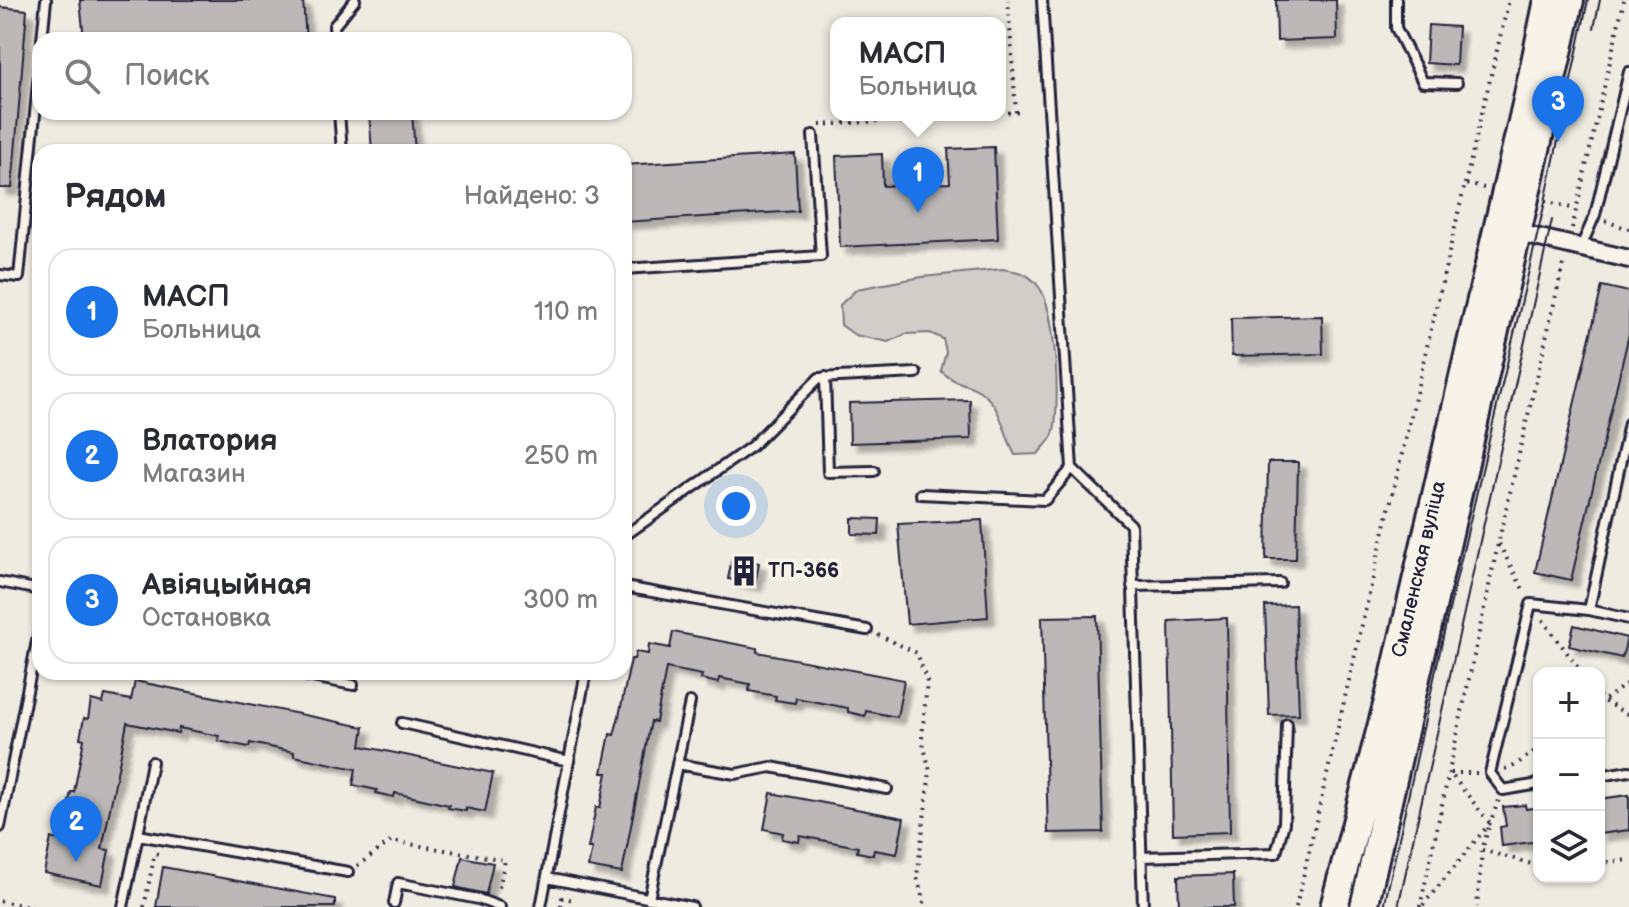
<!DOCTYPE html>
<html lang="ru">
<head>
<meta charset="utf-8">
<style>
  body { margin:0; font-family:"Balsamiq Sans",sans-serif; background:#f2f2f3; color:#2b2b33 }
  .controls { position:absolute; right:24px; bottom:24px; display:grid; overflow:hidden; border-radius:16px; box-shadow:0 2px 6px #0004 }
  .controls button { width:72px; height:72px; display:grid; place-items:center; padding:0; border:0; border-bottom:2px solid #e1e1e2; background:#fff; color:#2b2b33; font:40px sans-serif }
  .you { position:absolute; left:736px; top:506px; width:28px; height:28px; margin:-20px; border:6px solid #fff; border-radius:50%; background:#1a73e8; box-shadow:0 0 0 12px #1a73e833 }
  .badge { display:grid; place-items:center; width:52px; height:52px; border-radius:50%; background:#1a73e8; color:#fff; font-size:26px; font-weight:700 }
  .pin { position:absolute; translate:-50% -66px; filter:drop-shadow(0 2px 4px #0008) }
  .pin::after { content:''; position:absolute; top:42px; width:28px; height:24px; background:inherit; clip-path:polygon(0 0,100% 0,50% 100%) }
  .popup { position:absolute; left:830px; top:17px; width:176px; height:104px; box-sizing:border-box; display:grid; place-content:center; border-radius:16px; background:#fff; filter:drop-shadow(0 2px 6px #0005); font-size:26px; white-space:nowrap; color:#7c7c81 }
  .popup b { font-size:30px; color:#2b2b33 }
  .popup::after { content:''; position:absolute; left:50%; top:100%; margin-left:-16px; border:16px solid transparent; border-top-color:#fff }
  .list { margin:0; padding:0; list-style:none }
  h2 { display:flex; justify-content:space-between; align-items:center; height:104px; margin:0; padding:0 32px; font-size:34px }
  h2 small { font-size:26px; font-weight:400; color:#7c7c81 }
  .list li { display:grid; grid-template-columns:52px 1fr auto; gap:24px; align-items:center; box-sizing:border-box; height:128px; margin:0 16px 16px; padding:0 16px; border:2px solid #e1e1e2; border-radius:24px }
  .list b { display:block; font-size:30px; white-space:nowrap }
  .list p { margin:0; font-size:26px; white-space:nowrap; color:#7c7c81 }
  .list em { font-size:26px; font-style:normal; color:#7c7c81 }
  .icon { flex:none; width:44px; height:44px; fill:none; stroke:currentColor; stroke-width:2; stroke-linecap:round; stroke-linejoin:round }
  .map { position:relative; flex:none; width:1629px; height:907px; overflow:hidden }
  .search { position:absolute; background:#fff; box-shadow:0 2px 6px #0004; left:32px; top:32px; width:600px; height:88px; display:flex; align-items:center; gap:20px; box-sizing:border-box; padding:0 28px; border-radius:24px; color:#7c7c81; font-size:30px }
  .panel { position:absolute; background:#fff; box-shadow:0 2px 6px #0004; left:32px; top:144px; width:600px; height:536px; border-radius:24px }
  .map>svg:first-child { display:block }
  .green { fill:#d1cdc9; stroke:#7a7882; stroke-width:2 }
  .building { fill:#bbb8b7; stroke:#22223b; stroke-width:2; filter:url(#shadow) }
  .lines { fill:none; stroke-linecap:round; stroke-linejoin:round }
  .service-casing { stroke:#22223b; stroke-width:14 }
  .minor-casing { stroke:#22223b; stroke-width:22 }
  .primary-casing { stroke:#22223b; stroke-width:32 }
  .path { stroke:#22223b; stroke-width:4; stroke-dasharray:2 6; stroke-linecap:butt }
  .service { stroke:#f7f3e8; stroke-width:8 }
  .minor { stroke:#f7f3e8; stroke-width:16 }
  .primary { stroke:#f7f3e8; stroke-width:26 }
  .tram { stroke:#22223b; stroke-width:2 }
  .labels { text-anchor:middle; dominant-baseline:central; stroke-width:8; stroke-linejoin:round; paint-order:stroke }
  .street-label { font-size:20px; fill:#22223b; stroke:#f7f3e8 }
  .poi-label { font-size:20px; font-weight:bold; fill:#22223b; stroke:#f7f3e8; text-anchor:start }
</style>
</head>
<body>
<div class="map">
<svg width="1629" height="907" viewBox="0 0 1629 907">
  <defs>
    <filter id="shadow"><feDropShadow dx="7" dy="7" stdDeviation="2" flood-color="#0004"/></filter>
  </defs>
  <rect width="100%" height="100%" fill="#eeebe1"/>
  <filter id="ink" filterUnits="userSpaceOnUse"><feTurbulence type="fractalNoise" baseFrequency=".0125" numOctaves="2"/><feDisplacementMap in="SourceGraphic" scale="16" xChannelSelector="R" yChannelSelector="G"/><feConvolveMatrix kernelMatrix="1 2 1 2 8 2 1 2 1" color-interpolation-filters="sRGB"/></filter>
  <g filter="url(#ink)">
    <path class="green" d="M1002,269C1018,271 1029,273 1039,287C1056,309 1061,408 1053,434C1051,441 1042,448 1038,454L1015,455C1004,434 1002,407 981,392C967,382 957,386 941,371L946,352L943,339L930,333L906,334L888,342L855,335L841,325L840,305L857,289L922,277Z"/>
    <path class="building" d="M80,0H303L306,40H84Z
      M1276,0H1336L1337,39L1277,41Z
      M0,7L27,10L12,188H0Z
      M1428,25L1458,27L1456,65L1426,63Z
      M369,112H412L415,152H372Z
      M994,147L998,239L840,247L836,156L882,154L883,186L950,183L948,149Z
      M795,154L798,211L624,222V165Z
      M1602,286L1629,292V334L1571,580L1535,572Z
      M1322,316L1323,354L1232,356L1231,318Z
      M970,400L971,439L850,443L849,403Z
      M1268,462H1298L1296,559H1266Z
      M852,518L880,519L879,535L852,534Z
      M982,520L988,617L907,624L898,524Z
      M732,558L759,563L755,584L728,579Z
      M1295,605L1299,714L1269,715L1265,606Z
      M1097,616L1103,832L1048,833L1042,617Z
      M1227,618L1230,832L1173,834L1169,621Z
      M1574,625L1627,638L1622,658L1569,646Z
      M673,632L757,648V652L904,680L897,717L866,711L865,716L848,712V708L796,698L795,703L775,700L776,696L749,691L750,684L719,678L718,683L701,679L702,675L666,668L656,722L651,721L622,873L588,867L592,848H588L596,807L600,808L607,773H602L610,734L614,735L619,716L631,659H634L636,652L648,654L649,644L670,648Z
      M135,681L364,727L361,746L493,773L485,812L466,808V811L448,808L449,805L395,793L394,797L376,793L377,790L353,785L356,769L294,756V752L250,743L249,747L218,741L219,736L179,728L178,733L127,723L102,849L109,850L102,885L44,873L51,838L66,842L72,812L67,811L71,792H74L84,739L80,738L84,718L88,719L91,700L103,703L105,695L131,700Z
      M771,793L904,818L897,854L874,850L873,855L857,852L858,847L800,836L799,842L782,839L783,833L764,829Z
      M1629,795V830L1599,834V799Z
      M1525,805L1526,809L1539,807V841L1502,846L1500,827L1506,826L1503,807Z
      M462,857L493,863L486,894L455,887Z
      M163,867L335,899V907H156Z
      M1233,874L1234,907H1179L1178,876Z"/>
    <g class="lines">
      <g class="service-casing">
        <path id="service" d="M1042,0L1072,468L1131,525L1143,907
          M1396,0V28L1423,82L1457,83
          M42,40L46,0
          M335,40L334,26L355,0
          M339,112L342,152
          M1581,247L1595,215L1629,72
          M624,269L821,256L813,135
          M0,275L19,277L40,63
          M825,377L828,472L874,471
          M1629,423L1589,610L1629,619
          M921,494L1045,500L1072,468
          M624,536L752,446L819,378L916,373
          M0,582L40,590
          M1132,586L1280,583
          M624,587L867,630
          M286,672L353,685
          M402,723L569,761
          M677,764L735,774L771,767L887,789
          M1599,776L1629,771
          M1539,784L1503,790L1490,773L1531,604L1589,610
          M0,827L40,626
          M138,835L152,762
          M1141,857L1276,853L1284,823L1287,724
          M547,878L692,907
          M649,899L690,702
          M394,903L398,883L478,899L500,907
          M123,907L138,835L348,872
          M541,907L586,672"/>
      </g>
      <g class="minor-casing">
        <path id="minor" d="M1510,231L1629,259"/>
      </g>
      <g class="primary-casing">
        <path id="primary" d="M1334,907L1392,686L1527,100L1548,0
          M1364,907L1570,0"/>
      </g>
      <path class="path" d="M1000,113L1016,112L1008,0
        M820,125L974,115
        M1465,184L1509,0
        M1545,201L1575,209
        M1605,221L1629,229
        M1572,228L1624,0
        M1499,544L1525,593
        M1543,620L1582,673
        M878,635L917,653L927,682L922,739L930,771L917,876L925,907
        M1599,696L1603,701L1629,715
        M1599,704L1629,682
        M1505,769L1514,766L1539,748
        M1477,773H1450L1490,823L1482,850L1477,907
        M1482,850L1539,866
        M1599,863L1629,860
        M357,866L391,841L505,860L498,893
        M0,901L32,907
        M1423,905L1490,823L1499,799
        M144,907L155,853L158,854
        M561,907L562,898L574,900
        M1296,907L1465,184L1484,188
        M1420,907L1498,544L1564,261"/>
      <use href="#service" class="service"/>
      <use href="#minor" class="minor"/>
      <use href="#primary" class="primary"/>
      <path class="tram" d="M1594,28L1600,0
        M1384,907L1447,619L1545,202L1588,0
        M1398,907L1552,220"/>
    </g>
  </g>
  <defs>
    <g id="building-bare" transform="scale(2.4)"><path d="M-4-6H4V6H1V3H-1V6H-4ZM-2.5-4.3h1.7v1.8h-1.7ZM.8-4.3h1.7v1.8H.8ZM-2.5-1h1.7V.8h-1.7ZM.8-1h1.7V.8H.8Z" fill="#22223b" stroke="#f7f3e8" stroke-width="2.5" paint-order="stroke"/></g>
  </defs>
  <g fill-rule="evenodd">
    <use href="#building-bare" x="744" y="571"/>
  </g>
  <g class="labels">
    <g class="street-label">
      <text transform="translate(1419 569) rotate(-77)">Смаленская вуліца</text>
    </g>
    <g class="poi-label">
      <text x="768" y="571">ТП-366</text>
    </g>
  </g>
</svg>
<div class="controls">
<button>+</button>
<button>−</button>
<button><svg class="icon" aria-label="layers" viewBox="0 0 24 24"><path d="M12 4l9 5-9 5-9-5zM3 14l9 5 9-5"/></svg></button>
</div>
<div class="you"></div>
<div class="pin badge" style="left:918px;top:213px">1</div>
<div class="popup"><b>МАСП</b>Больница</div>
<div class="pin badge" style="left:76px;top:862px">2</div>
<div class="pin badge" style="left:1558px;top:142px">3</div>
<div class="search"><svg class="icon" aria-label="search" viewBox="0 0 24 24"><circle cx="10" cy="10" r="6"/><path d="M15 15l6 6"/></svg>Поиск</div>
<section class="panel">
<h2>Рядом<small>Найдено: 3</small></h2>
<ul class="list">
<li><span class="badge">1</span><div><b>МАСП</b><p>Больница</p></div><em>110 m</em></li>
<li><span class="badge">2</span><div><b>Влатория</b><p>Магазин</p></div><em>250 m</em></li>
<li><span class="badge">3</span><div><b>Авіяцыйная</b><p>Остановка</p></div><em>300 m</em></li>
</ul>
</section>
</div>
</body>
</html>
